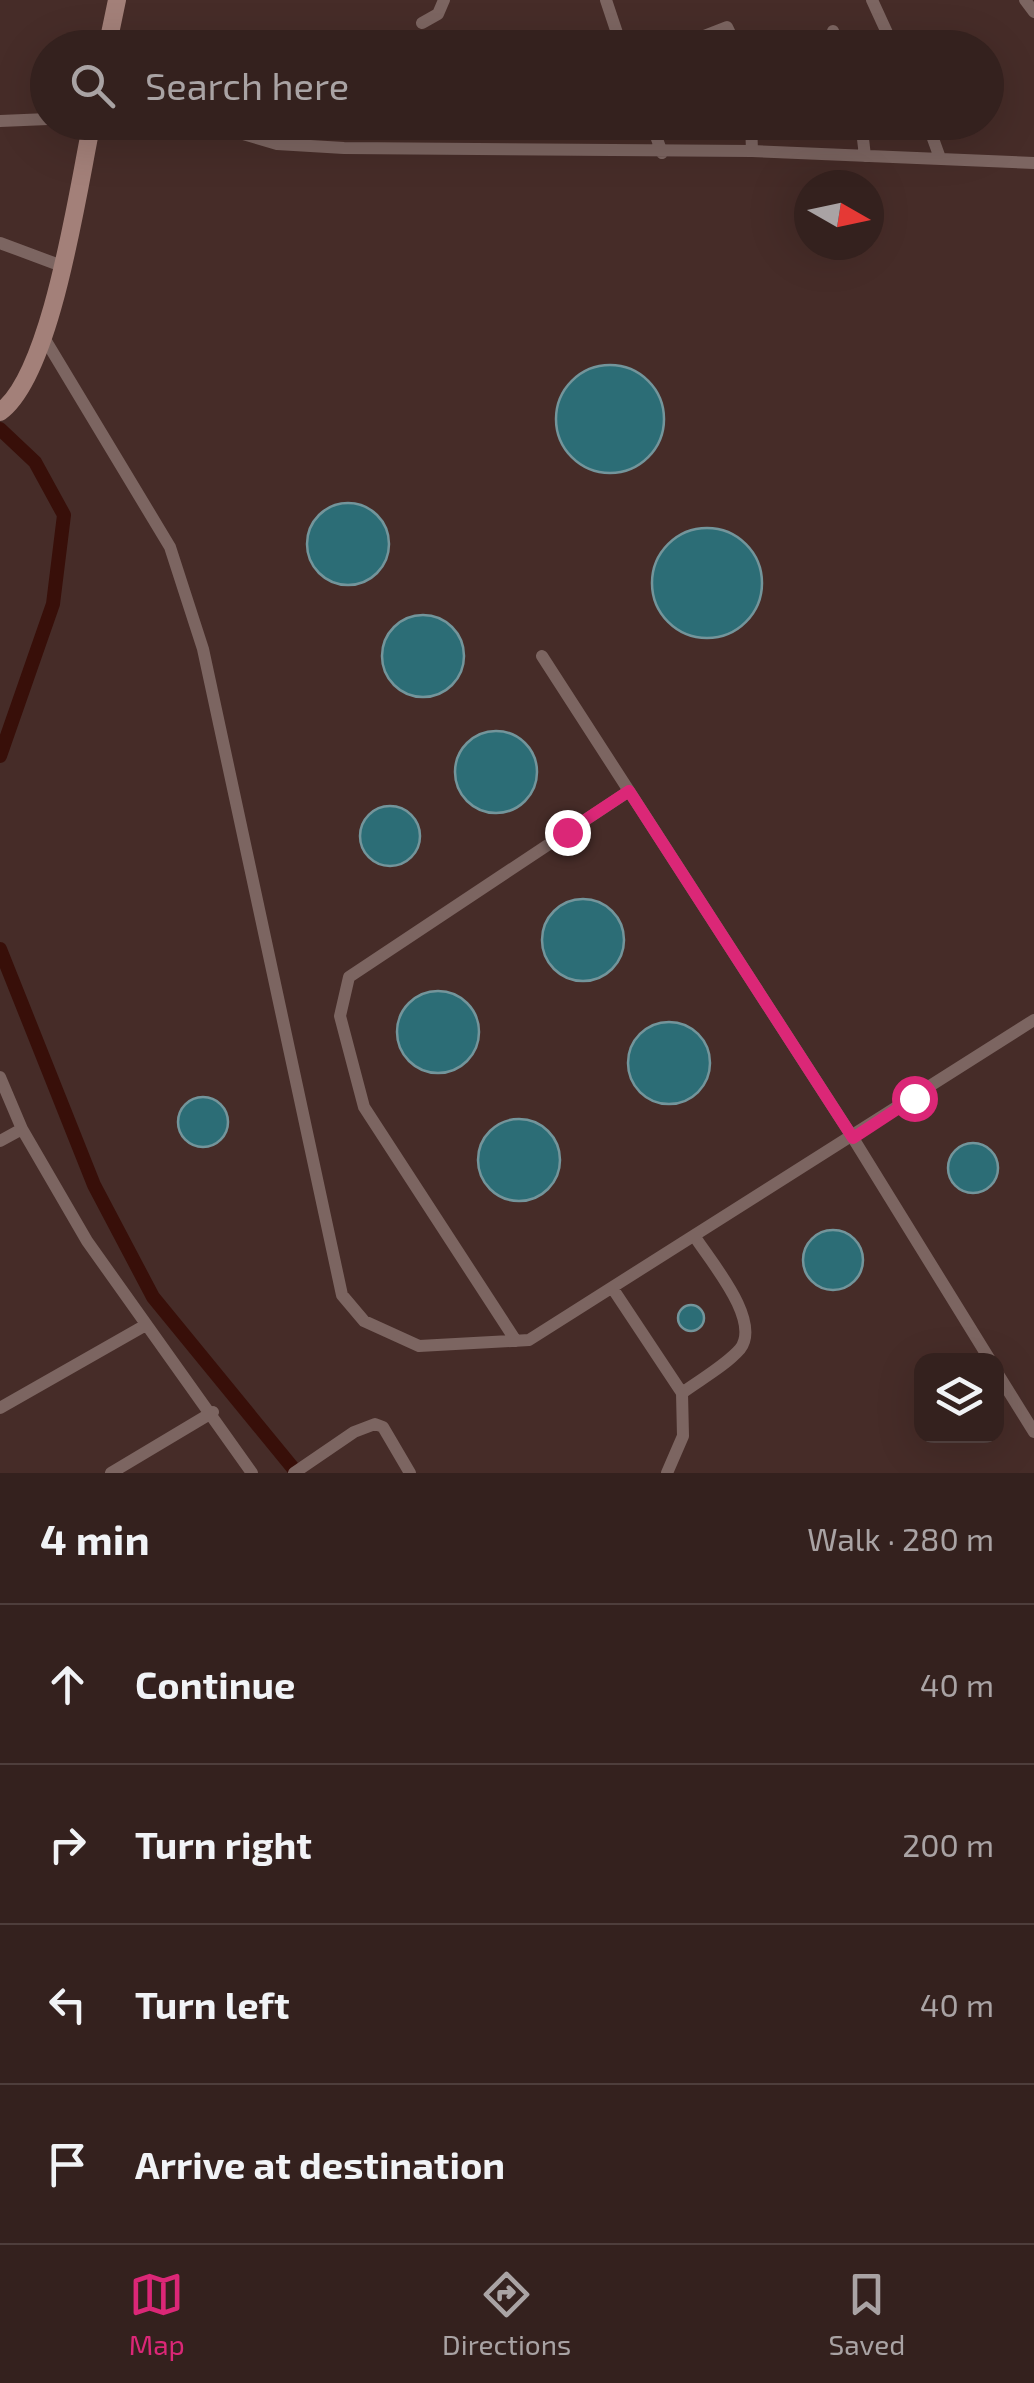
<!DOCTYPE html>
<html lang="en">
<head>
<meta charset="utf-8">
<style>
  body { margin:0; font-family:"Exo 2",sans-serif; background:#3f2e2b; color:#f1f3f6 }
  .controls { position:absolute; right:30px; bottom:30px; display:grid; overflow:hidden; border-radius:20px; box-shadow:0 10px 40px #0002 }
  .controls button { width:90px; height:90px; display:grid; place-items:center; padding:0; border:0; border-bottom:2px solid #4e3e3c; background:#34211e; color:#f1f3f6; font:50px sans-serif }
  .compass { position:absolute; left:794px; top:170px; width:90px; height:90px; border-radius:50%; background:#34211e; box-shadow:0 10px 40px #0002; rotate:99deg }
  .stop { position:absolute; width:30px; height:30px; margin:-22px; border:8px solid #db2777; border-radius:50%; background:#fff }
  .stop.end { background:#db2777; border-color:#fff; box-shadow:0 2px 10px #0008 }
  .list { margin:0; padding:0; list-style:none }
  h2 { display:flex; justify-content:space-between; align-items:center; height:130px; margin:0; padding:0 40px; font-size:42px }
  h2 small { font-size:32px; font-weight:400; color:#a9a3a4 }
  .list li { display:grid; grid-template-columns:65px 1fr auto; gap:30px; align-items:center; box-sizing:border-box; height:160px; padding:0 40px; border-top:2px solid #4e3e3c }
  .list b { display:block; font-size:38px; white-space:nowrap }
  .list em { font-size:32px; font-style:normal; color:#a9a3a4 }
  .icon { flex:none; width:55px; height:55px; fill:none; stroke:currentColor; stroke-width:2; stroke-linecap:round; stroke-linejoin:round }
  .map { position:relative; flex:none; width:1034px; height:1473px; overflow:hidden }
  .search { position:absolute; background:#34211e; box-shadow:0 10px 40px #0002; left:30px; right:30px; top:30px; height:110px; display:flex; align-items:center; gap:25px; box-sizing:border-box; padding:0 35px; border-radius:55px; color:#a9a3a4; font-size:38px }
  .sheet { height:770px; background:#34211e }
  nav { display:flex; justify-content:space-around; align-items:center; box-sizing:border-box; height:140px; border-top:2px solid #4e3e3c; background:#34211e; font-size:28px; color:#a9a3a4 }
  nav a { display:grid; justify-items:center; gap:5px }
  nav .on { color:#db2777 }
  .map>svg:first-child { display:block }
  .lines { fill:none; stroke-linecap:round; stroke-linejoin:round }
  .canal { stroke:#380f09; stroke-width:14 }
  .building { fill:#2c6d76; stroke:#73959b; stroke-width:2.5 }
  .street { stroke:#7c6561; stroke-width:12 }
  .secondary { stroke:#a38079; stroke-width:18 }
  .route { stroke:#db2777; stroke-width:12 }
</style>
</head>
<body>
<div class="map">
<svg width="1034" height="1473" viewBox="0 0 1034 1473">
  <rect width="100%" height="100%" fill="#462c28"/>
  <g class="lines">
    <path class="canal" d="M0,429L35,462L64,515L53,604L0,756
      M0,949L94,1185L153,1297L297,1473"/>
  </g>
  <path class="building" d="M556 419a54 54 0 1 1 108 0a54 54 0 1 1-108 0Z
    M307 544a41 41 0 1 1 82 0a41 41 0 1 1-82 0Z
    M652 583a55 55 0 1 1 110 0a55 55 0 1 1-110 0Z
    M382 656a41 41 0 1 1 82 0a41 41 0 1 1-82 0Z
    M455 772a41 41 0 1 1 82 0a41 41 0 1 1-82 0Z
    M360 836a30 30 0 1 1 60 0a30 30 0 1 1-60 0Z
    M542 940a41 41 0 1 1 82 0a41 41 0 1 1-82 0Z
    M397 1032a41 41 0 1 1 82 0a41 41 0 1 1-82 0Z
    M628 1063a41 41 0 1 1 82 0a41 41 0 1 1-82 0Z
    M178 1122a25 25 0 1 1 50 0a25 25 0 1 1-50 0Z
    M478 1160a41 41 0 1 1 82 0a41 41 0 1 1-82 0Z
    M948 1168a25 25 0 1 1 50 0a25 25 0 1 1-50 0Z
    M803 1260a30 30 0 1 1 60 0a30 30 0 1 1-60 0Z
    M678 1318a13 13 0 1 1 26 0a13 13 0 1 1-26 0Z"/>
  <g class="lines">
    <path class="street" d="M606,0L622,48
      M872,0L894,48
      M1025,0L1034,12
      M422,23L438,14L444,0
      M833,31L840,48
      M673,48L727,27L737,48
      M0,121L48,119
      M202,122L277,144L344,148L752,151L1034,163
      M651,122L662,153
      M751,122L752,151
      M861,122L865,156
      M927,122L940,158
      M0,243L62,266
      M43,336L170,547L203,649L342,1295L364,1321L419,1346L529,1340L1034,1020
      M542,656L853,1138L990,1360
      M0,1077L22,1129L87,1241L252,1473
      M0,1141L22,1129
      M613,1289L682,1393L683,1436L667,1473
      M516,1341L364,1107L340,1016L349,977L629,791
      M996,1371L1034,1432
      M682,1393C701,1379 725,1366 740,1349C762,1321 711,1262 695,1237
      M0,1408L144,1326
      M111,1473L213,1412
      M294,1473L354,1432L375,1424L383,1427L410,1473"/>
    <path class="secondary" d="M107,48L117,0
      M0,412C52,375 78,188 92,122"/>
  </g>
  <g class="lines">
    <path class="route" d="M567,832L629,791L853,1138L914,1098"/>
  </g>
</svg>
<div class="controls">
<button><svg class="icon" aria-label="layers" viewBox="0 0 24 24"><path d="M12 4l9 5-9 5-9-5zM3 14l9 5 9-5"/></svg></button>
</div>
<svg class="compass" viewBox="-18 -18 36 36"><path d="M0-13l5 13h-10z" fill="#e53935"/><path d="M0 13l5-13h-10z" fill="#a9a3a4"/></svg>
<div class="stop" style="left:914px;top:1098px"></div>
<div class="stop end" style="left:567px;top:832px"></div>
<div class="search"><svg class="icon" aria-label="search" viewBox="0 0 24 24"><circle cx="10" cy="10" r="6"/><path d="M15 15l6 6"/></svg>Search here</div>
</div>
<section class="sheet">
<h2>4 min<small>Walk · 280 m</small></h2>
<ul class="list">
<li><svg class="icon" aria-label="ahead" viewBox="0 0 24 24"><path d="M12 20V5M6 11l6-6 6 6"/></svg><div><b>Continue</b></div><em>40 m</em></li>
<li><svg class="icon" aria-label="right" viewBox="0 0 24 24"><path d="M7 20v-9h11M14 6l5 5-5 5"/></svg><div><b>Turn right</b></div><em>200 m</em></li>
<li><svg class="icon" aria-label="left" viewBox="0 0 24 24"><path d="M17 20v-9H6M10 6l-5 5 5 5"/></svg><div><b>Turn left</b></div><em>40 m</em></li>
<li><svg class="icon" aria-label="arrive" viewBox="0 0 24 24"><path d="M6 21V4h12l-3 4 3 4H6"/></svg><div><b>Arrive at destination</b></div></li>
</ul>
</section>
<nav>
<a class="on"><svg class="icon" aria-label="map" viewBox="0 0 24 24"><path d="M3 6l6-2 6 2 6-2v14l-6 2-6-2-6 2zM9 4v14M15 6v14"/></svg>Map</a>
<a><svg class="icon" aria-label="directions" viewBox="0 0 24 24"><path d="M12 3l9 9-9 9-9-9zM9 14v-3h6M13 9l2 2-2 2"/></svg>Directions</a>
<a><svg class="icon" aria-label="saved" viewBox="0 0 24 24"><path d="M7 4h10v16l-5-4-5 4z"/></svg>Saved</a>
</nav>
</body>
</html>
